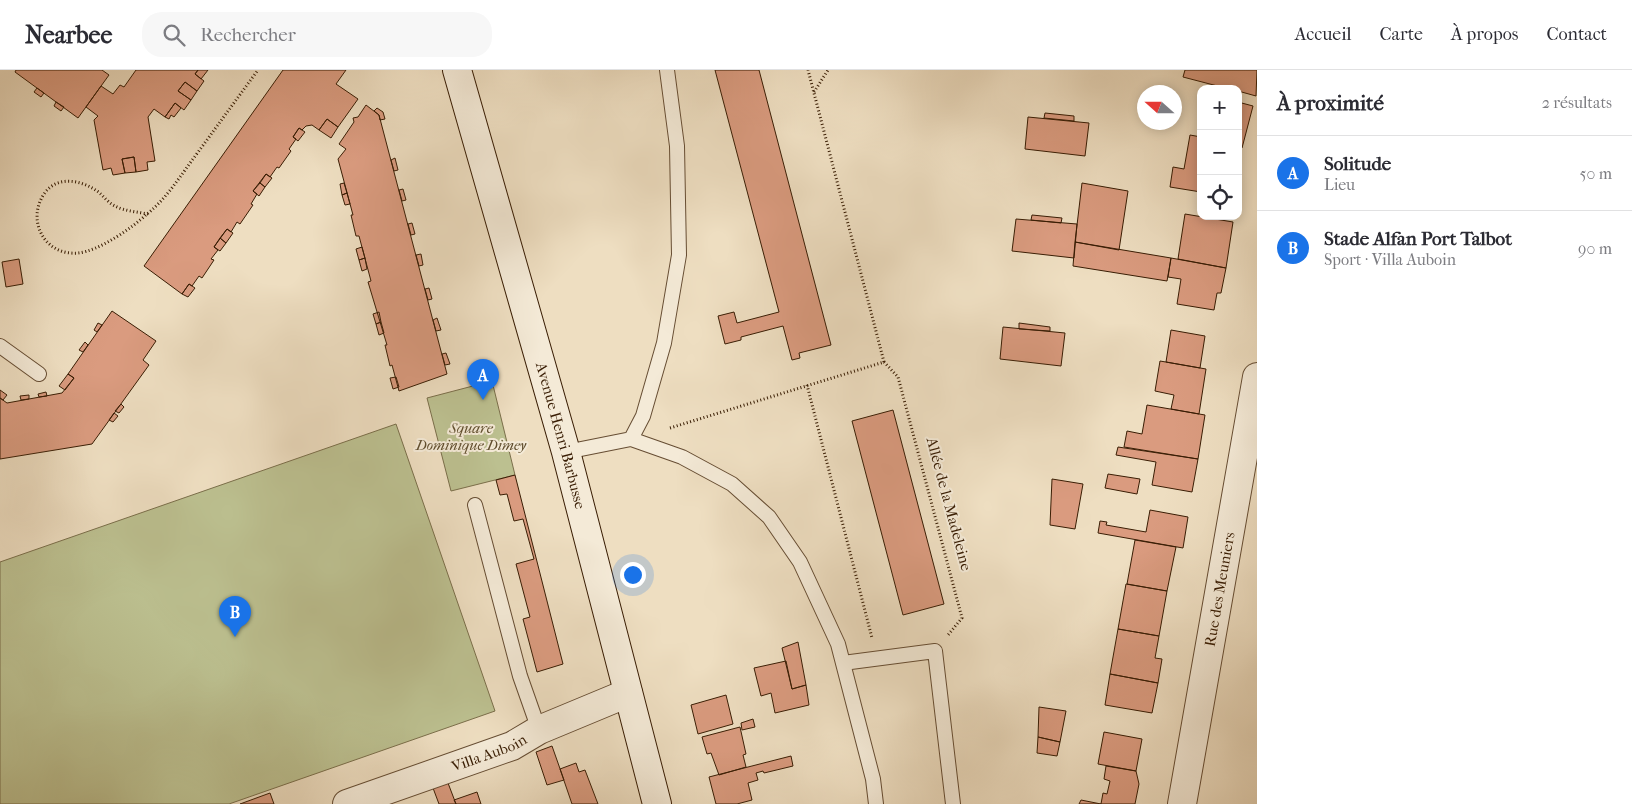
<!DOCTYPE html>
<html lang="fr">
<head>
<meta charset="utf-8">
<style>
  body { margin:0; font-family:"IM FELL French Canon",serif; background:#f7f7f7; color:#2b2b33 }
  .controls { position:absolute; right:15px; top:15px; display:grid; overflow:hidden; border-radius:10px; box-shadow:0 2px 12px #0003 }
  .controls button { width:45px; height:45px; display:grid; place-items:center; padding:0; border:0; border-bottom:1px solid #e1e1e2; background:#fff; color:#2b2b33; font:25px sans-serif }
  .compass { position:absolute; left:1137px; top:15px; width:45px; height:45px; border-radius:50%; background:#fff; box-shadow:0 2px 12px #0003; rotate:291deg }
  .you { position:absolute; left:632px; top:504px; width:18px; height:18px; margin:-12px; border:4px solid #fff; border-radius:50%; background:#1a73e8; box-shadow:0 0 0 8px #1a73e833 }
  .badge { display:grid; place-items:center; width:32px; height:32px; border-radius:50%; background:#1a73e8; color:#fff; font-size:16px; font-weight:700 }
  .pin { position:absolute; translate:-50% -41px; filter:drop-shadow(0 1px 2px #0008) }
  .pin::after { content:''; position:absolute; top:26px; width:18px; height:15px; background:inherit; clip-path:polygon(0 0,100% 0,50% 100%) }
  .list { margin:0; padding:0; list-style:none }
  h2 { display:flex; justify-content:space-between; align-items:center; height:65px; margin:0; padding:0 20px; font-size:21px }
  h2 small { font-size:16px; font-weight:400; color:#7c7c81 }
  .list li { display:grid; grid-template-columns:32px 1fr auto; gap:15px; align-items:center; box-sizing:border-box; height:75px; padding:0 20px; border-top:1px solid #e1e1e2 }
  .list b { display:block; font-size:19px; white-space:nowrap }
  .list p { margin:0; font-size:16px; white-space:nowrap; color:#7c7c81 }
  .list em { font-size:16px; font-style:normal; color:#7c7c81 }
  .icon { flex:none; width:28px; height:28px; fill:none; stroke:currentColor; stroke-width:2; stroke-linecap:round; stroke-linejoin:round }
  .map { position:relative; flex:none; width:1257px; height:734px; overflow:hidden }
  header { display:flex; align-items:center; gap:30px; box-sizing:border-box; height:70px; padding:0 25px; background:#fff; border-bottom:1px solid #e1e1e2 }
  header strong { font-size:24px }
  nav { display:flex; gap:28px; margin-inline-start:auto; font-size:18px }
  .search { width:350px; height:45px; background:#f7f7f7; display:flex; align-items:center; gap:12px; box-sizing:border-box; padding:0 18px; border-radius:20px; color:#7c7c81; font-size:19px }
  main { display:flex }
  aside { flex:1; background:#fff }
  .map>svg:first-child { display:block }
  .green { fill:#bcc090; stroke:#7a6e4a }
  .building { fill:#da9b7f; stroke:#391d04 }
  .lines { fill:none; stroke-linecap:round; stroke-linejoin:round }
  .service-casing { stroke:#664d33; stroke-width:16 }
  .minor-casing { stroke:#664d33; stroke-width:30 }
  .tertiary-casing { stroke:#664d33; stroke-width:30 }
  .secondary-casing { stroke:#391d04; stroke-width:30 }
  .path { stroke:#391d04; stroke-width:3; stroke-dasharray:1 2.5; stroke-linecap:butt }
  .service { stroke:#f4ead7; stroke-width:14 }
  .minor { stroke:#f4ead7; stroke-width:28 }
  .tertiary { stroke:#f4ead7; stroke-width:28 }
  .secondary { stroke:#f4ead7; stroke-width:28 }
  .labels { text-anchor:middle; dominant-baseline:central; stroke-width:4; stroke-linejoin:round; paint-order:stroke }
  .park-label { font-size:15px; font-style:italic; fill:#604e2e; stroke:#f4ead7 }
  .street-label { font-size:15px; fill:#391d04; stroke:#f4ead7 }
</style>
</head>
<body>
<header>
<strong>Nearbee</strong>
<div class="search"><svg class="icon" aria-label="search" viewBox="0 0 24 24"><circle cx="10" cy="10" r="6"/><path d="M15 15l6 6"/></svg>Rechercher</div>
<nav><a>Accueil</a><a>Carte</a><a>À propos</a><a>Contact</a></nav>
</header>
<main>
<div class="map">
<svg width="1257" height="734" viewBox="0 0 1257 734">
  <rect width="100%" height="100%" fill="#eedec1"/>
  <filter id="stains"><feTurbulence type="fractalNoise" baseFrequency=".004" numOctaves="4"/><feColorMatrix values="0 0 0 0 .2 0 0 0 0 .09 0 0 0 0 .02 0 0 0 .5 -.17"/></filter>
  <radialGradient id="worn" r=".72"><stop offset=".6" stop-color="#630" stop-opacity="0"/><stop offset="1" stop-color="#630" stop-opacity=".3"/></radialGradient>
  <path class="green" d="M492,311L515,405L451,421L427,328Z
    M396,354L495,641L229,734H0V492Z"/>
  <path class="building" d="M16,0H102L109,5L78,48L15,2Z
    M136,0H198L195,4L204,11L197,21L185,12L178,21L191,30L184,40L175,33L165,47L154,39L148,47L155,91L147,92L148,100L136,102L134,87L122,89L125,103L113,105L111,98L103,100L94,50L98,46L86,37L101,16L113,24L120,15L124,17Z
    M198,0H208L201,9L195,4Z
    M283,0H346L336,14L358,29L338,57L327,49L319,60L312,55L306,56L302,60L299,58L293,67L296,69L289,79L291,81L279,98L277,97L270,107L266,104L253,121L257,124L251,134L253,135L240,154L237,152L231,162L227,159L214,177L218,180L211,189L214,190L202,208L199,206L192,216L189,214L182,224L144,196Z
    M715,0H759L831,275L799,283L800,288L792,290L783,256L741,267V270L725,274L718,246L734,242L737,253L779,242Z
    M1185,0H1257L1256,26L1238,21V19H1229L1183,7Z
    M185,12L197,21L191,30L178,21Z
    M37,18L44,23L41,27L34,22Z
    M56,32L64,37L61,41L54,36Z
    M1238,32L1253,36L1242,78L1238,77Z
    M175,33L181,38L174,47L171,45L169,49L165,47Z
    M366,35L379,45L447,304L399,321L392,295L390,296L385,275H387L368,212L371,211L359,166H356L351,145H353L338,89L346,79L339,74L354,52L353,48L358,47Z
    M377,38L383,42L385,49L380,50L379,45L374,41Z
    M1045,43L1074,46V51L1044,48Z
    M1028,47L1089,53L1085,86L1025,79Z
    M327,49L338,57L331,68L319,60Z
    M299,58L305,62L298,71L293,67Z
    M1190,65L1201,67V122L1170,117L1173,97L1184,99Z
    M134,87L136,102L125,103L122,89Z
    M395,88L398,100L394,101L391,90Z
    M266,104L272,108L265,117L260,113Z
    M260,113L265,117L259,126L253,121Z
    M344,113L347,123L342,125L340,114Z
    M1082,113L1128,121L1119,180L1075,172Z
    M403,119L406,130L402,131L399,120Z
    M347,123L350,134L345,135L342,125Z
    M1185,144L1233,152L1226,198L1178,189Z
    M1032,145L1062,148L1061,153L1031,150Z
    M1016,149L1077,154L1074,188L1012,181Z
    M412,153L415,164L411,165L408,154Z
    M227,159L233,163L226,173L220,168Z
    M220,168L226,173L220,181L214,177Z
    M1075,172L1171,188L1167,211L1073,196Z
    M362,177L365,188L359,190L356,179Z
    M421,184L423,195L419,196L416,185Z
    M365,188L367,199L362,201L359,190Z
    M1171,188L1226,198L1221,223H1217L1214,240L1177,234L1181,209L1168,207Z
    M19,189L23,214L6,217L2,192Z
    M189,214L195,218L188,227L182,224Z
    M429,218L432,229L428,230L425,219Z
    M112,241L156,271L143,290L149,295L92,374L0,389V328L7,333L62,323L74,308L68,304Z
    M379,242L381,252L376,254L373,244Z
    M437,248L441,260L436,261L433,250Z
    M381,252L384,263L379,265L376,254Z
    M98,253L102,255L97,262L94,260Z
    M1019,253L1050,257V261L1019,259Z
    M1003,257L1065,263L1061,296L1000,289Z
    M1171,260L1205,266L1200,298L1166,292Z
    M85,272L88,275L83,282L79,280Z
    M446,283L450,294L445,295L442,284Z
    M1160,291L1206,299L1199,344L1171,339L1174,325L1155,321Z
    M68,304L74,308L65,320L59,316Z
    M396,307L399,317L393,319L390,308Z
    M0,320L7,325L3,330L0,328Z
    M46,322L47,326L39,327L38,324Z
    M29,325V329L21,330L20,326Z
    M121,334L124,337L119,343L115,341Z
    M1147,335L1205,345L1198,389L1124,377L1127,361L1142,364Z
    M893,340L944,534L903,545L852,351Z
    M114,343L118,346L113,352L109,350Z
    M1118,377L1198,389L1192,422L1152,415L1156,392L1116,385Z
    M1108,404L1140,409L1137,424L1105,418Z
    M515,405L563,594L537,602L523,549L530,547L516,494L534,489L523,449L514,451L507,424L500,425L496,410Z
    M1052,409L1083,414L1075,459L1050,455Z
    M1150,440L1188,447L1183,478L1098,463L1100,451L1107,452L1106,455L1146,462Z
    M1135,470L1176,477L1167,521L1127,514Z
    M1126,514L1167,521L1159,566L1118,559Z
    M1118,559L1159,566L1155,588L1162,589L1158,613L1110,604Z
    M798,572L806,615L792,619L782,578Z
    M786,591L792,619L806,615L809,635L775,643L771,623L761,626L754,598Z
    M1110,604L1158,613L1152,643L1105,635Z
    M726,625L733,654L698,664L691,635Z
    M1039,637L1066,641L1060,672L1038,667Z
    M753,649L755,657L742,660L741,653Z
    M740,657L746,684L743,685L746,697L719,705L711,683L707,684L702,667Z
    M1104,662L1142,669L1136,701L1098,694Z
    M1038,667L1060,672L1057,686L1037,683Z
    M552,676L564,710L547,715L536,682Z
    M791,686L793,696L764,703L763,701L756,703L758,710L748,713L752,730L737,734H716L709,707Z
    M576,693L579,702L585,700L598,734H572L560,699Z
    M1106,696L1136,701L1139,714L1135,734H1101L1103,723L1107,724L1110,711L1104,709Z
    M448,713L456,734H439L433,718Z
    M477,722L481,734H456L454,730Z
    M270,723L274,734H240Z
    M1081,730L1101,734H1079Z"/>
  <g class="lines">
    <g class="service-casing">
      <path id="service" d="M0,276L39,304
        M631,369L643,346L664,273L679,185L677,76L667,0
        M566,382L631,369L682,387L732,414L769,447L800,492L838,574L873,709L876,734
        M475,435L520,606L539,660
        M843,593L935,581L953,734"/>
    </g>
    <g class="minor-casing">
      <g id="minor">
        <path id="s1" d="M347,734L512,676L539,660L628,623"/>
      </g>
    </g>
    <g class="tertiary-casing">
      <g id="tertiary">
        <path id="s2" d="M1182,734L1257,307"/>
      </g>
    </g>
    <g class="secondary-casing">
      <g id="secondary">
        <path id="s3" d="M457,0L566,382L657,734"/>
      </g>
    </g>
    <path class="path" d="M814,22L828,0
      M148,144C138,142 124,141 115,136C108,133 103,125 97,121C81,110 57,105 44,124C26,151 45,186 78,183C99,181 132,158 147,144C166,129 179,108 193,89C215,59 236,30 258,0
      M884,292L898,307L962,548L948,565
      M807,315L872,568
      M670,358L884,292L808,0"/>
    <use href="#service" class="service"/>
    <use href="#minor" class="minor"/>
    <use href="#tertiary" class="tertiary"/>
    <use href="#secondary" class="secondary"/>
  </g>
  <g class="labels">
    <g class="park-label">
      <text x="471" y="358">Square<tspan x="471" dy="17">Dominique Dimey</tspan></text>
    </g>
    <g class="street-label">
      <text stroke="none"><textPath href="#s3" startOffset="380">Avenue Henri Barbusse</textPath></text>
      <text transform="translate(949 434) rotate(75)">Allée de la Madeleine</text>
      <text stroke="none"><textPath href="#s2" startOffset="218">Rue des Meuniers</textPath></text>
      <text stroke="none"><textPath href="#s1" startOffset="151">Villa Auboin</textPath></text>
    </g>
  </g>
  <rect width="100%" height="100%" filter="url(#stains)"/>
  <rect width="100%" height="100%" fill="url(#worn)"/>
</svg>
<div class="controls">
<button>+</button>
<button>−</button>
<button><svg class="icon" aria-label="locate" viewBox="0 0 24 24"><circle cx="12" cy="12" r="6"/><path d="M12 2v4M12 18v4M2 12h4M18 12h4"/></svg></button>
</div>
<svg class="compass" viewBox="-18 -18 36 36"><path d="M0-13l5 13h-10z" fill="#e53935"/><path d="M0 13l5-13h-10z" fill="#7c7c81"/></svg>
<div class="you"></div>
<div class="pin badge" style="left:483px;top:330px">A</div>
<div class="pin badge" style="left:235px;top:567px">B</div>
</div>
<aside>
<h2>À proximité<small>2 résultats</small></h2>
<ul class="list">
<li><span class="badge">A</span><div><b>Solitude</b><p>Lieu</p></div><em>50 m</em></li>
<li><span class="badge">B</span><div><b>Stade Alfan Port Talbot</b><p>Sport · Villa Auboin</p></div><em>90 m</em></li>
</ul>
</aside>
</main>
</body>
</html>
